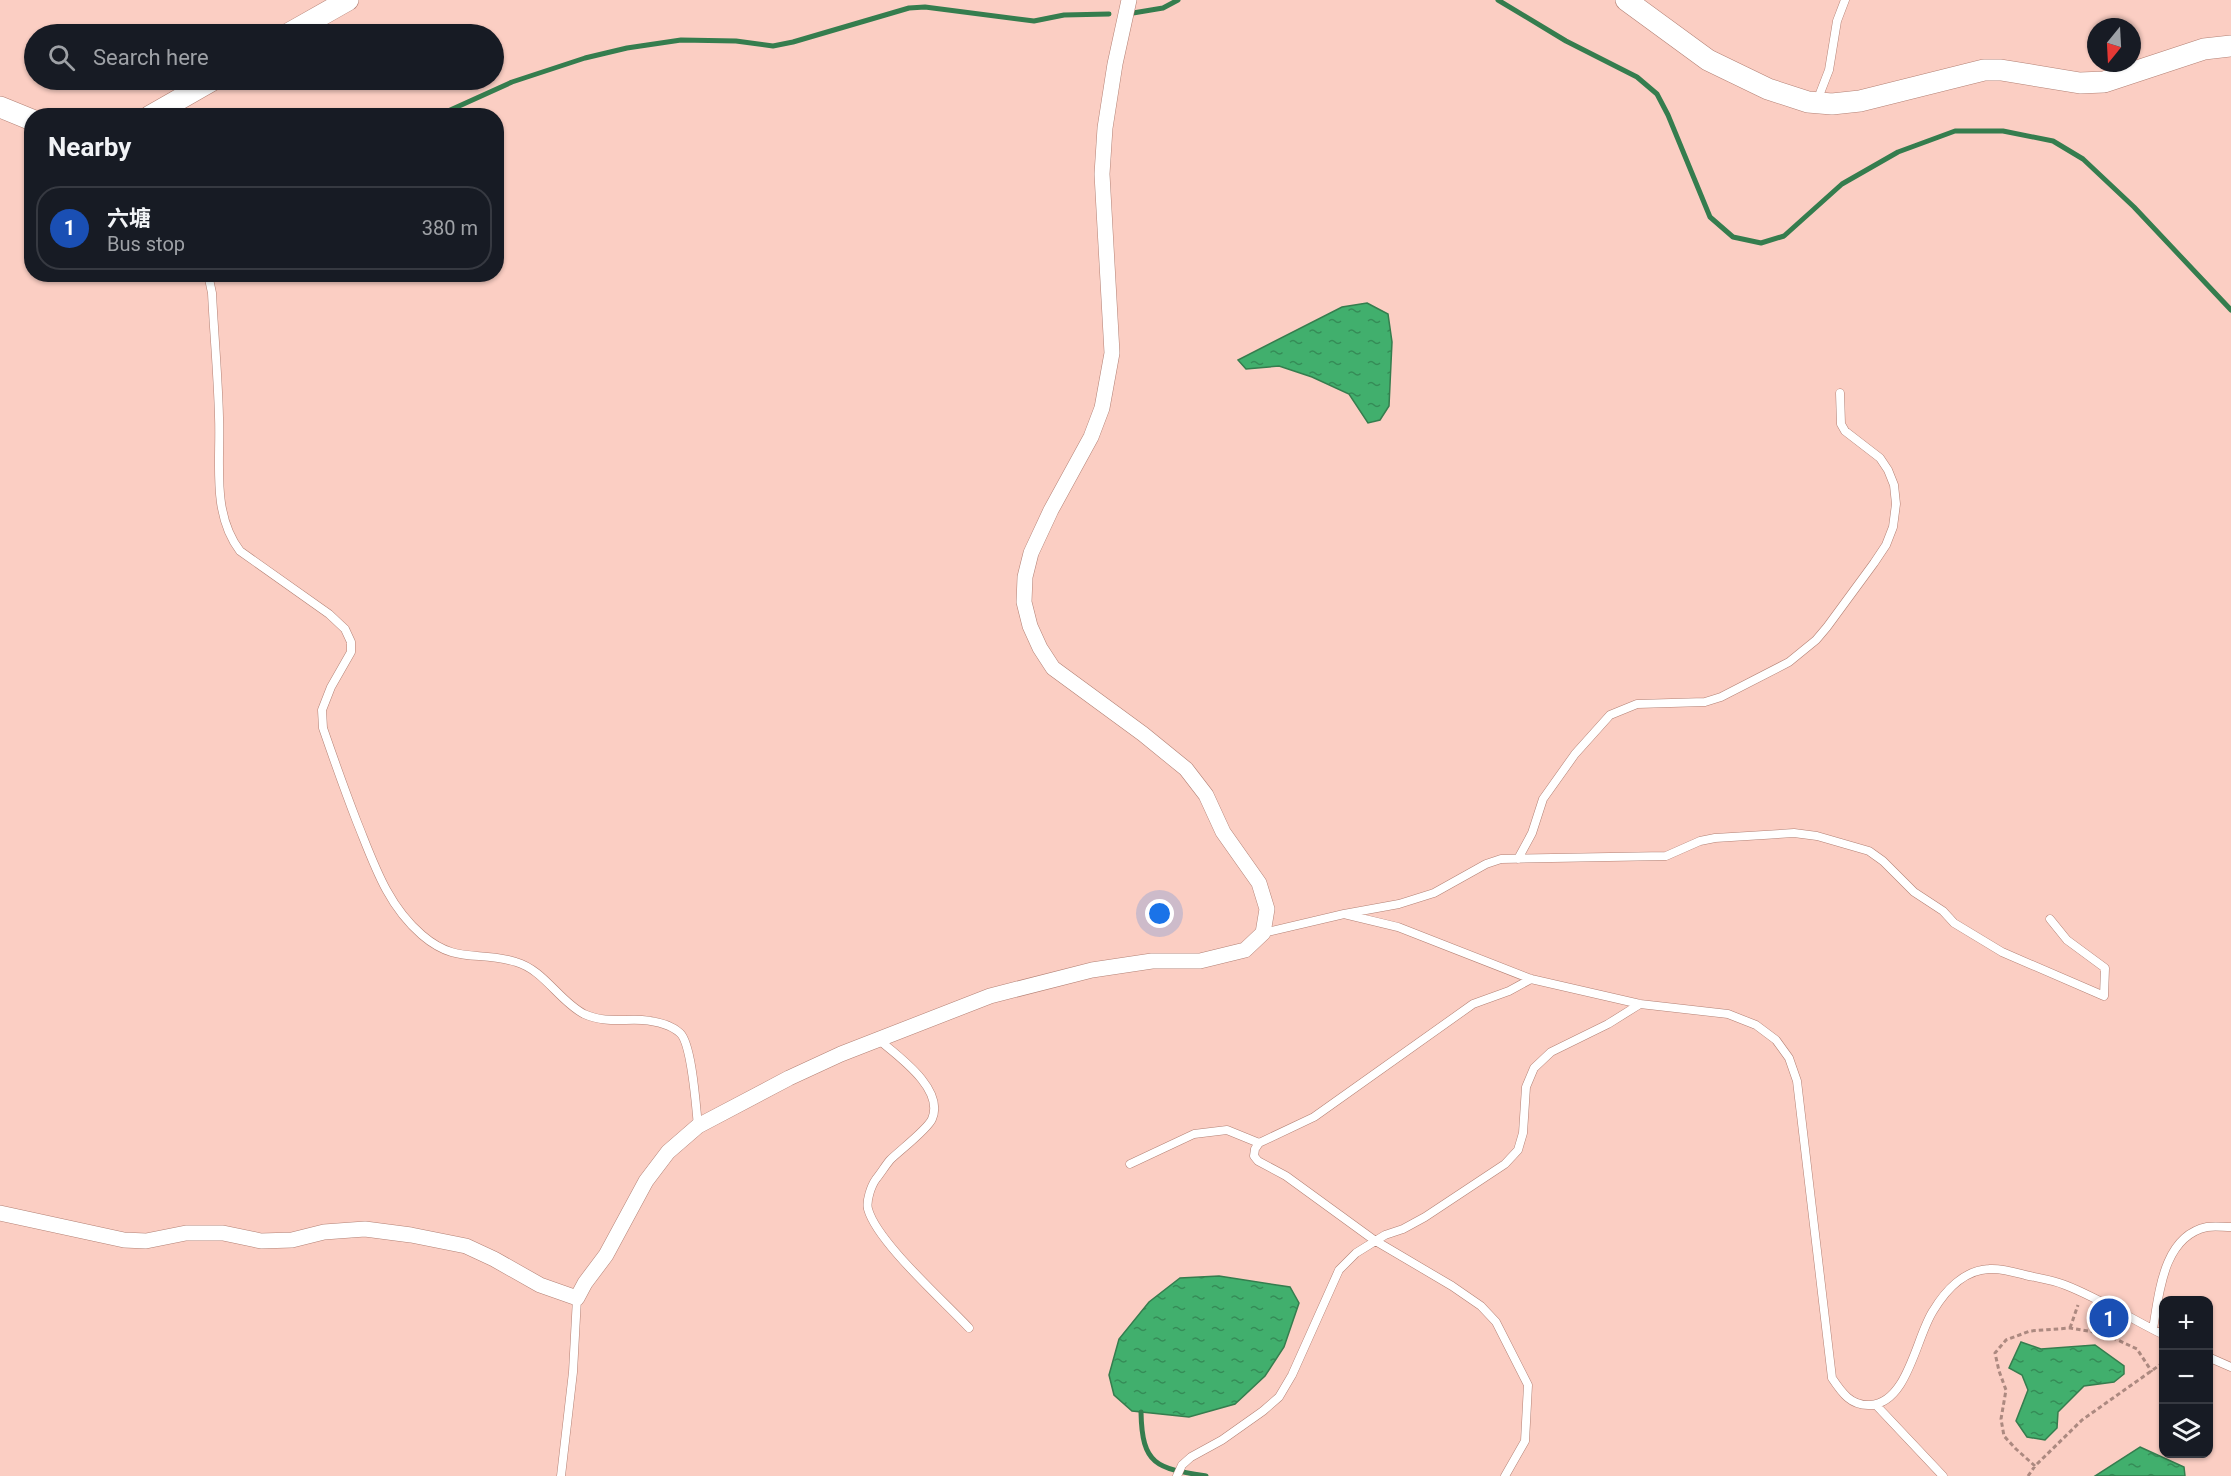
<!DOCTYPE html>
<html lang="en">
<head>
<meta charset="utf-8">
<style>
  body { margin:0; font-family:Roboto,"Noto Sans TC",sans-serif; background:#242831; color:#f1f3f6 }
  .controls { position:absolute; right:18px; bottom:18px; display:grid; overflow:hidden; border-radius:12px; box-shadow:0 2px 4px #0004 }
  .controls button { width:54px; height:54px; display:grid; place-items:center; padding:0; border:0; border-bottom:2px solid #363941; background:#171b24; color:#f1f3f6; font:30px sans-serif }
  .compass { position:absolute; left:2087px; top:18px; width:54px; height:54px; border-radius:50%; background:#171b24; box-shadow:0 2px 4px #0004; rotate:198deg }
  .you { position:absolute; left:1160px; top:914px; width:21px; height:21px; margin:-15px; border:4px solid #fff; border-radius:50%; background:#1a73e8; box-shadow:0 0 0 9px #1a73e833 }
  .badge { display:grid; place-items:center; width:39px; height:39px; border-radius:50%; background:#92b4bc; color:#fff; font-size:20px; font-weight:700 }
  .pin { position:absolute; translate:-50% -50%; border:3px solid #fff; box-shadow:0 2px 6px #0006 }
  .list { margin:0; padding:0; list-style:none }
  h2 { display:flex; justify-content:space-between; align-items:center; height:78px; margin:0; padding:0 24px; font-size:26px }
  h2 small { font-size:20px; font-weight:400; color:#9ea1a6 }
  .list li { display:grid; grid-template-columns:39px 1fr auto; gap:18px; align-items:center; box-sizing:border-box; height:84px; margin:0 12px 12px; padding:0 12px; border:2px solid #363941; border-radius:24px }
  .list b { display:block; font-size:22px; white-space:nowrap }
  .list p { margin:0; font-size:20px; white-space:nowrap; color:#9ea1a6 }
  .list em { font-size:20px; font-style:normal; color:#9ea1a6 }
  .icon { flex:none; width:33px; height:33px; fill:none; stroke:currentColor; stroke-width:2; stroke-linecap:round; stroke-linejoin:round }
  .map { position:relative; flex:none; width:2231px; height:1476px; overflow:hidden }
  .search { position:absolute; background:#171b24; box-shadow:0 2px 4px #0004; left:24px; top:24px; width:480px; height:66px; display:flex; align-items:center; gap:15px; box-sizing:border-box; padding:0 21px; border-radius:33px; color:#9ea1a6; font-size:22px }
  .panel { position:absolute; background:#171b24; box-shadow:0 2px 4px #0004; left:24px; top:108px; width:480px; height:174px; border-radius:24px }
  .map>svg:first-child { display:block }
  .water { fill:url(#water-ripples); stroke:#357d4e; stroke-width:1.5 }
  .lines { fill:none; stroke-linecap:round; stroke-linejoin:round }
  .stream { stroke:#357d4e; stroke-width:5 }
  .lane-casing { stroke:#b38074; stroke-width:9 }
  .street-casing { stroke:#b38074; stroke-width:16 }
  .secondary-casing { stroke:#b38074; stroke-width:22 }
  .path { stroke:#ac8980; stroke-width:3; stroke-dasharray:4.5 3; stroke-linecap:butt }
  .lane { stroke:#fff; stroke-width:8 }
  .street { stroke:#fff; stroke-width:15 }
  .secondary { stroke:#fff; stroke-width:21 }
</style>
</head>
<body>
<div class="map">
<svg width="2231" height="1476" viewBox="0 0 2231 1476">
  <defs>
    <pattern id="water-ripples" width="26" height="14" patternUnits="userSpaceOnUse" patternTransform="scale(1.5)"><rect width="26" height="14" fill="#41af6d"/><path d="M2 4q2-2 4 0t4 0M15 11q2-2 4 0t4 0" fill="none" stroke="#358c57"/></pattern>
  </defs>
  <rect width="100%" height="100%" fill="#fbcec3"/>
  <path class="water" d="M1367,303L1388,314L1392,342L1389,406L1380,420L1368,423L1349,394L1312,377L1279,366L1246,369L1238,360L1342,307Z
    M1219,1276L1290,1287L1299,1303L1284,1347L1265,1376L1235,1404L1189,1417L1132,1411L1114,1395L1109,1375L1119,1339L1149,1302L1180,1278Z
    M2021,1342L2041,1349L2095,1345L2124,1366V1374L2114,1382L2084,1386L2058,1412L2057,1428L2045,1440L2027,1437L2016,1421L2028,1390L2022,1375L2009,1368Z
    M2140,1447L2184,1467L2185,1476H2095Z"/>
  <g class="lines">
    <path class="stream" d="M1498,0L1566,41L1637,77L1657,94L1668,115L1710,217L1733,237L1761,243L1784,236L1842,184L1898,152L1955,131H2003L2053,141L2083,159L2134,207L2231,310
      M1133,13L1163,8L1178,0
      M437,116L512,82L585,58L627,48L681,40L736,41L773,46L793,42L909,8L925,7L1034,21L1064,15L1109,14
      M1141,1412C1142,1466 1157,1468 1206,1476"/>
    <g class="lane-casing">
      <path id="lane" d="M1817,101L1829,70L1837,21L1845,0
        M208,274L212,293C214,334 218,376 219,417C221,462 211,513 240,551L329,614L345,629L351,642V652L331,687L322,710L323,728C334,760 345,791 357,822C374,864 387,905 422,935C457,965 478,950 516,962C544,970 559,1001 584,1014C604,1023 622,1019 642,1020C655,1021 670,1024 680,1033C692,1044 696,1107 698,1126
        M1518,859L1532,833L1543,799L1575,754L1610,715L1637,704L1705,702L1721,697L1789,662L1816,640L1827,627L1874,563L1886,545L1893,527L1896,504L1894,485L1888,470L1880,458L1845,431L1841,424L1840,393
        M1344,914L1398,927L1531,979L1640,1004L1728,1014L1756,1025L1776,1040L1789,1058L1797,1081L1832,1378C1842,1393 1851,1406 1870,1405C1908,1403 1916,1337 1933,1311C1945,1291 1964,1270 1989,1269C2001,1268 2014,1272 2025,1275C2038,1278 2053,1280 2065,1285C2099,1298 2131,1319 2164,1335
        M1263,933L1344,914L1399,904L1434,893L1486,864L1501,859L1666,856L1700,841L1715,838L1794,833L1817,836L1869,851L1883,861L1914,892L1943,911L1954,923L2002,952L2104,996L2105,968L2067,940L2050,919
        M879,1040C898,1056 945,1089 932,1119C928,1129 899,1151 890,1160C885,1166 881,1173 876,1179C871,1186 866,1201 868,1209C877,1242 944,1301 969,1328
        M1130,1164L1194,1134L1227,1130L1259,1143
        M2153,1329C2159,1294 2163,1236 2207,1227C2215,1226 2223,1227 2231,1227
        M2208,1357L2231,1367
        M1876,1405L1943,1476
        M561,1476L573,1372L577,1298
        M1177,1476L1182,1465L1191,1457L1222,1440L1263,1411L1279,1397L1292,1375L1339,1270L1356,1253L1385,1235L1403,1229L1425,1217L1505,1164L1518,1150L1523,1133L1526,1087L1534,1068L1551,1052L1608,1024L1640,1004
        M1505,1476L1525,1441L1528,1385L1496,1322L1481,1306L1452,1286L1374,1240L1286,1176L1258,1161L1254,1156L1255,1149L1259,1143L1314,1117L1473,1004L1509,991L1531,979"/>
    </g>
    <g class="street-casing">
      <path id="street" d="M0,1213L124,1240L146,1241L186,1233H223L261,1241L292,1240L324,1232L365,1229L411,1235L466,1246L494,1259L540,1285L577,1298L585,1283L606,1255L646,1181L668,1152L698,1126L789,1078L841,1054L990,996L1092,970L1152,961H1200L1245,950L1263,933L1267,909L1259,883L1223,832L1206,795L1186,769L1143,734L1053,668L1040,648L1030,626L1024,602L1025,577L1031,553L1051,510L1091,437L1102,408L1112,353L1102,174L1105,128L1115,64L1129,0"/>
    </g>
    <g class="secondary-casing">
      <path id="secondary" d="M1626,0L1708,60L1768,89L1808,102L1832,104L1860,101L1984,70H2001L2080,83L2104,82L2204,49L2231,46
        M288,34L348,0
        M0,107L32,120
        M150,116L213,80"/>
    </g>
    <path class="path" d="M2070,1328L2078,1305
      M2035,1466L2016,1449L2004,1436L2001,1419L2006,1390L1999,1371L1995,1353L2006,1340L2030,1331L2070,1328L2105,1334L2137,1349L2152,1372
      M2028,1476L2035,1466L2082,1420L2164,1362"/>
    <use href="#lane" class="lane"/>
    <use href="#street" class="street"/>
    <use href="#secondary" class="secondary"/>
  </g>
</svg>
<div class="controls">
<button>+</button>
<button>−</button>
<button><svg class="icon" aria-label="layers" viewBox="0 0 24 24"><path d="M12 4l9 5-9 5-9-5zM3 14l9 5 9-5"/></svg></button>
</div>
<svg class="compass" viewBox="-18 -18 36 36"><path d="M0-13l5 13h-10z" fill="#e53935"/><path d="M0 13l5-13h-10z" fill="#9ea1a6"/></svg>
<div class="you"></div>
<div class="pin badge" style="left:2109px;top:1318px;background:#1a4fb4">1</div>
<div class="search"><svg class="icon" aria-label="search" viewBox="0 0 24 24"><circle cx="10" cy="10" r="6"/><path d="M15 15l6 6"/></svg>Search here</div>
<section class="panel">
<h2>Nearby<small></small></h2>
<ul class="list">
<li><span class="badge" style="background:#1a4fb4">1</span><div><b>六塘</b><p>Bus stop</p></div><em>380 m</em></li>
</ul>
</section>
</div>
</body>
</html>
